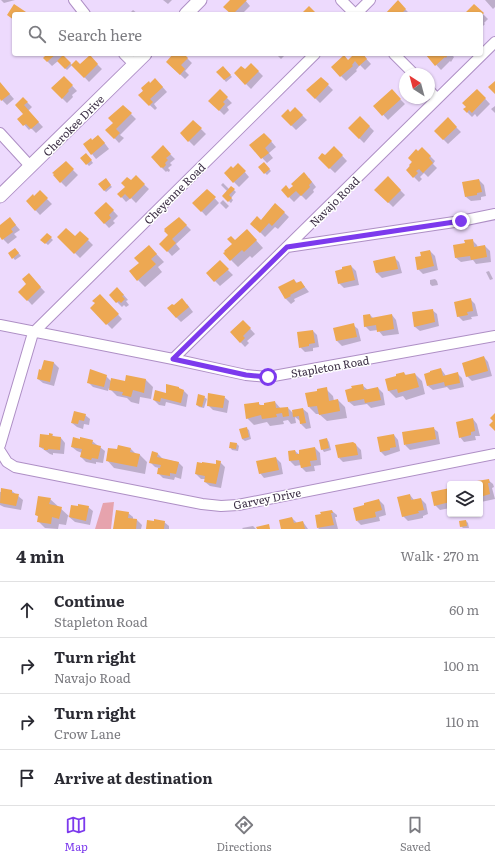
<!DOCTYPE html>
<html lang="en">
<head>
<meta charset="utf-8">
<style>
  body { margin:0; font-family:Literata,serif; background:#f2f2f3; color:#2b2b33 }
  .controls { position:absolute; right:12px; bottom:12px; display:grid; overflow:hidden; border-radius:4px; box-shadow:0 1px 3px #0004 }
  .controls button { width:36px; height:36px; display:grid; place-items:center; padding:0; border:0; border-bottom:1px solid #e1e1e2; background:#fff; color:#2b2b33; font:20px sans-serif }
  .compass { position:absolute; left:399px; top:68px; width:36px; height:36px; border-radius:50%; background:#fff; box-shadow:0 1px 3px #0004; rotate:324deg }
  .stop { position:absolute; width:12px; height:12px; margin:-9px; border:3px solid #7c3aed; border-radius:50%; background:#fff }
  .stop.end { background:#7c3aed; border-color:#fff; box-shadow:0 1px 4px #0008 }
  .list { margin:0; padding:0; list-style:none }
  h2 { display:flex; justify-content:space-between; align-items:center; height:52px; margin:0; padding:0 16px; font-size:17px }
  h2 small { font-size:13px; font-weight:400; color:#7c7c81 }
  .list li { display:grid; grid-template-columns:26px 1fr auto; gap:12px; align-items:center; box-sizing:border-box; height:56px; padding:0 16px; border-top:1px solid #e1e1e2 }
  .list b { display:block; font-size:15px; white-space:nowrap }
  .list p { margin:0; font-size:13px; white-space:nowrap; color:#7c7c81 }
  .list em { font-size:13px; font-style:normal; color:#7c7c81 }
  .icon { flex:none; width:22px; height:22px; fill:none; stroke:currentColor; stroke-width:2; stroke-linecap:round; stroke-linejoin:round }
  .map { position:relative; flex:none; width:495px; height:529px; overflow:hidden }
  .search { position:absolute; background:#fff; box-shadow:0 1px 3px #0004; left:12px; right:12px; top:12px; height:44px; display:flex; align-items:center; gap:10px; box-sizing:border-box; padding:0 14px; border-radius:4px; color:#7c7c81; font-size:15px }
  .sheet { height:276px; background:#fff }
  nav { display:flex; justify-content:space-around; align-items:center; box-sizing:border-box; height:56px; border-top:1px solid #e1e1e2; background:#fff; font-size:11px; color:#7c7c81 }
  nav a { display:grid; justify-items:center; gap:2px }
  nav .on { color:#7c3aed }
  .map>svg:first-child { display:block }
  .green { fill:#e6a3ad }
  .shadow { fill:#0003 }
  .building { fill:#eda852 }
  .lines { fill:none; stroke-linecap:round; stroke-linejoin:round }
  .minor-casing { stroke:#ae8fc5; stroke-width:12 }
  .tertiary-casing { stroke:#ae8fc5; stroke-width:15 }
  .minor { stroke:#fff; stroke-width:10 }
  .tertiary { stroke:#fff; stroke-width:13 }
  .route { stroke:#7c3aed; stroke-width:5 }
  .labels { text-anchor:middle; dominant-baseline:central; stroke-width:3; stroke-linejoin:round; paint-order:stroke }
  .street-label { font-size:11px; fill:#3b2e44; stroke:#fff }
</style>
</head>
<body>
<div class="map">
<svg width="495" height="529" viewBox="0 0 495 529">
  <rect width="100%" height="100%" fill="#eddafd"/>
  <path class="green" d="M114,502L111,529H95L103,503Z"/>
  <path class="shadow" d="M1,0H15L4,3Z
    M163,0H172L168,4Z
    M231,0H245L250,6L242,14H232Z
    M485,0H495V7L493,9Z
    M398,2L410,14H387Z
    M474,5L488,19L484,23L485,24L481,28V14H465Z
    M133,10L138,14H129Z
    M48,54H61L72,65L67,70L58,61L52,66L44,58Z
    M176,54H183L192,63L185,71L189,75L185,79L167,62Z
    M276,54H286L281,59Z
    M355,54H362L371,64L365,70L360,65L356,70L357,71L346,81L332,67L348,61Z
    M429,54H451L454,57L451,62L450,61L441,70L427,55Z
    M90,57L102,69L89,82L73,65H80Z
    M251,64L263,76L251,89L235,73L245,71Z
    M225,69L232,77L226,82L218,72Z
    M64,77L77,91L72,95L73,97L67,103L52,88Z
    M321,78L333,90L320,103L307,90Z
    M0,83L14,99L7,105L0,98Z
    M150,84H160L167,92L154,104L157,108L155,110L139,95Z
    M477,90L490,104L477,117L475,114L472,117L467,112V107Z
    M220,91L232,103L227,107L229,110L224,115L210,101Z
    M392,91L405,104L388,120L375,106Z
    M23,98L32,107L28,111L43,127L36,133L31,128L29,130L19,119L25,114Z
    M123,106L136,119L120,135L124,138L119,143L107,130L114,123Z
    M495,106V113L491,109Z
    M295,108L307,120L296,130L282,116L290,113Z
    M360,117L374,131L364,143L349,128Z
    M448,119L461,132L448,144L435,131Z
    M193,121L206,134L194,146L181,133Z
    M269,139L276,147L269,153L273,158L267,163L251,146Z
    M92,141H103L109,149L96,159L92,154Z
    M163,147L175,159L170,163L172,165L168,168L170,170L169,172L167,171L166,172L161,167Z
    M334,147L347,161L335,173L319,158L325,157Z
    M422,148L435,161L433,164L437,168L428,177L424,173L420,177L422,179L419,182L407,170L418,152Z
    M88,156L93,163L89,166L87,164Z
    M66,163L78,175L66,187L54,175Z
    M264,163L271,171L267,175L259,167Z
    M238,164L249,177L239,187L225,173L233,169Z
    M136,177L149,189L136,203L131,198L126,202L119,194Z
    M309,178L316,187L313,190L314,192L306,200L301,195L294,202L289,197L290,190Z
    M388,178L405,195L393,207L376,190Z
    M105,179L112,187L106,192L104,190Z
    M479,180L484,185L486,196L481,197V200L471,201L466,197Z
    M223,183L229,189L231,187L236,192L231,198L233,200L231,203L223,196L227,191L221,185Z
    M207,190L219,203L206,216L194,203Z
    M40,192L52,204L40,215L27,201L34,197Z
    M223,200L229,206L226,209L220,203Z
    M106,203L118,216L113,221L115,223L109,228L95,213Z
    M275,204L289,217L278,229L275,227L265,237L252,224L261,221Z
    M179,218L191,230L176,244L180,249L172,256L161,244L169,235Z
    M14,223L20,230L14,234L17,237L8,244L0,236V227Z
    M80,232L93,245L80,258L59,237L75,238Z
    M47,234L53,240L48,245L42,240Z
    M254,238L263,248L252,258L250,256L238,267L225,254L235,241Z
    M472,240L477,245L478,248L485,246L490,251L491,262L476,264L473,260L461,262L456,258L466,244Z
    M149,246L164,262L158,267L162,272L145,287L138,280L140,263Z
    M17,251L21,256L15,260L9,253Z
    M430,251L435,256L438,270L423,274L418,269L422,257Z
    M394,257L399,262L402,273L382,278L377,273L375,261Z
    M224,266L233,275L220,286L207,273Z
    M351,266L356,271L359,285L344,288L339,283L343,270Z
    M489,271L493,279L490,280L486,272Z
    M29,275L45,292L32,305L20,292L28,284Z
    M435,279L437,281L438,285L432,286L430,284V280Z
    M294,280L298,284L301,282L309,292L294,299L295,301L291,304L286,299L280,287Z
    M122,293L128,300L126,301L129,305L126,307L124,305L122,307L110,295Z
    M100,295L122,319L112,329L91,308L96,304Z
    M471,300L475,304L478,316L471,317L472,319L463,321L458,316Z
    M187,304L193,312L181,322L176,317Z
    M432,310L437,314L439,326L420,331L415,327L413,313Z
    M370,315L374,319L392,315L396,320L399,334L383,336L378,330L370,331L365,326Z
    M243,321L255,334L247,341L249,343L245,347L231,332Z
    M353,325L358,329L361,341L342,346L337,341L334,329Z
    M313,331L317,335L319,347L313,348V351L305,352L300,347Z
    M484,357L488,362L492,376L472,381L467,376Z
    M44,361L54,363L59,368L54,386L43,383L38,379L42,371Z
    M441,369L446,376L457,373L462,378L464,387L450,390L447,387L433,390L428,386Z
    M404,373L407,376L415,374L422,381L425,394L406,400L403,396L396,398L389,391L386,380L397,377Z
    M106,376L112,382L146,380L153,387L151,399L140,397L139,404L131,402L127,398L117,396L109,388L108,391L93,387L88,382Z
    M362,385L368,390L378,388L383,393L385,405L371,408L367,404L354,406L349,402Z
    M326,389L333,396L334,401L338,400L345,407L347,418L327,421L319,414H316L309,407Z
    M184,391L188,395L186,407L166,402L165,406L159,405L154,400L167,394Z
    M204,397L207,399L204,408L199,407L197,405Z
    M224,397L229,401L227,413L213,410L208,405Z
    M275,402L281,409L288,408L294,414L293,410L303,409L308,413L311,428L306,429L301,424L300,421L295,417L296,423L291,424L288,420L283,421L284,424L270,426L267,422L254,425L247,418L258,403L262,406Z
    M85,415L90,419L89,425L84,424L83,429L77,427L72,423Z
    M473,419L477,424L480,436H475L476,440L464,442L460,437Z
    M246,428L249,430L251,439L245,441L242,439Z
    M433,428L438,432L440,444L410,450L405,445Z
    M52,435L55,437L61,438L65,443L64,454L53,453V455L50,454L40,447Z
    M394,435L398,440L400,451L385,456L380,451Z
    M327,439L329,442L331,450L324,452L322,449Z
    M92,441L105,451L103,463L96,462V464L86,462L81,457L82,453L77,451L72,447Z
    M237,444L239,446L238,451L232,450L230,447Z
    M356,445L361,450L362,459L343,462L339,458Z
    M315,448L320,453L321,465L314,466L315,471L306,472L301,467V465L295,466L290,461L295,451L301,456Z
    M131,449L136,454L140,455L147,462L145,474L114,468L107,460L118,451Z
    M152,453L158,454L163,459L178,462L183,467L181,479L175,477L174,480L163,478L158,473L159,468L155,467L151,463Z
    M276,458L281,463L283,474L264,478L260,473Z
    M220,462L225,467L221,488L210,486L205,482L206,479H201L196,474Z
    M488,480L493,484L494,487L492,488L495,499L481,502L479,484Z
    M450,489V508L440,510L435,505Z
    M12,491L23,500L21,510L4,507L0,505V492Z
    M410,495L414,500L421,499L426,504L428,514L423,516V518L408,521L403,516Z
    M50,499L70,517L88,507L93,511L90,525L75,522L68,516L66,525L59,524L58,529L45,528L38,521L39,517L36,515Z
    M379,500L384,505L386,515L379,517L380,521L361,525L357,521Z
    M332,511L337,515V517H335L338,529H319L318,528Z
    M128,513L133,517V520H137L142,525L141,529H115Z
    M292,518L297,523L303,522L308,529H282Z
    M466,521L468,523L469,528H463L461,526Z
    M164,522L169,526V529H147Z
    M253,526L256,529H243L242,528Z"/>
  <path class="building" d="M230,0H247L233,14H231L223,7Z
    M398,0L406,9L401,14H385Z
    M14,4L29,14H14V20L7,15Z
    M474,4L484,13L481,16V14H464Z
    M309,6L317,14H301Z
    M47,54H56L47,62L43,58Z
    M173,54L174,55L175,54H184L188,58L181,65L185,69L180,75L166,62Z
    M354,54H363L367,59L359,66L355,61L352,65L353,66L340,77L331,67L344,55L348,60Z
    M427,54H448L446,58L445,57L435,66L426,55Z
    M63,55L71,63L65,69L57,61Z
    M90,55L98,64L84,78L71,65L76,60L80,64Z
    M251,63L259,71L245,85L234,73L241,66L245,69Z
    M223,66L231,75L224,80L216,72Z
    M64,76L73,85L68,90L69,91L62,99L51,88Z
    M321,77L329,84L315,99L306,90Z
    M155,78L163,87L150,99L153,102L149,106L138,95L143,91L141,88L149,81L150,83Z
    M495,81V94L488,87Z
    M0,82L10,94L1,101L0,99Z
    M220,89L228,97L223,102L225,104L219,111L208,101Z
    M392,89L401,99L382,116L373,106Z
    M477,89L486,98L472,113L469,110L467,113L463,109L466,107L462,103Z
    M23,97L28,102L24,105L39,122L31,129L26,124L23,126L17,119L23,114L15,105Z
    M123,105L132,113L116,129L120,133L114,139L105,130L113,123L108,118Z
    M295,107L303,115L291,126L281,116L288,109L290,112Z
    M360,116L370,126L359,139L348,128Z
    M448,117L457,127L443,140L434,131Z
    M193,120L202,128L188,142L180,133Z
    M264,133L272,141L265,148L269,153L261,159L249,145Z
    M98,135L105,143L91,155L83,144L91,138L92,140Z
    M163,145L171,154L166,158L168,160L165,163L166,165L163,168L162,167L161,168L151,157Z
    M334,146L343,155L329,169L318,158L322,153L325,155Z
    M422,147L431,156L429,158L433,163L423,173L419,169L416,171L418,173L413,178L406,170L410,166L409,165L412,162L408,158L416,149L418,151Z
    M86,153L92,160L86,165L80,158Z
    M66,161L74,169L60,183L53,175L54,174L52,173Z
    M264,162L270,169L264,174L258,167Z
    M238,163L246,171L233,183L224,173L231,166L233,168Z
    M304,172L312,182L309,185L310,187L301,196L296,191L288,198L281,190L286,185L289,189L293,186L291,184Z
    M136,175L145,184L130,199L125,194L121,198L117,194L125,187L121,183L127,177L131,180Z
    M388,176L401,190L388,203L374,190Z
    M106,178L111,185L104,191L98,184Z
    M479,179L482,192L477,193V195L465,197L462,182Z
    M231,186L235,189L229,195L232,198L228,202L222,196Z
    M207,189L216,197L201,212L192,203Z
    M40,190L48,198L35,211L26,201L33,194L34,196Z
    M106,202L114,210L109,215L111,218L104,224L94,213Z
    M275,203L285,212L272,226L269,223L260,233L250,224L257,216L261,220Z
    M10,217L16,225L11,229L13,232L2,240L0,237V225Z
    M179,217L187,225L172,239L176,243L167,252L159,244L168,235L164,231L165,230L164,229Z
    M66,228L75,236L80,231L89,239L74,254L57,237Z
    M247,229L257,240L244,252L242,250L230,261L223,253L225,252L224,251L232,244L227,239L231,236L235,240Z
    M47,233L52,237L45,244L40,240Z
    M473,239L474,247L485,245L487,257L471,260L470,256L455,258L453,245L465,243L464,240Z
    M149,245L157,254L151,259L156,264L137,281L129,271L139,263L134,258Z
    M15,248L19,253L12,259L8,253Z
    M430,250L434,266L417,270L415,257L421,256L420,252Z
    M395,256L398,269L376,273L373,261Z
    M220,260L229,269L214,282L206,273Z
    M351,265L355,280L338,284L335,271L342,269V267Z
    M29,273L41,287L27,301L18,292L26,284L22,279Z
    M294,279L296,283L301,281L305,287L290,295L291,296L285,299L278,287Z
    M117,287L124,295L122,296L125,299L121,303L119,301L116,303L109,295Z
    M100,294L119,314L106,325L90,308L95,303L92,301Z
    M182,298L189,307L176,318L167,308L172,304L174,305Z
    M471,298L473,311L467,312L468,315L457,317L454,302Z
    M433,309L435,322L414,327L412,312Z
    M370,314L371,318L392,314L394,329L377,332L376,325L364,327L363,315Z
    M243,320L251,328L243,336L245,338L240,343L230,332Z
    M354,323L357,337L336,341L333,328Z
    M313,330L315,343L309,344V346L299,348L297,332Z
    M484,356L488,371L466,377L462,363Z
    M44,360L54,362L50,382L37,379L39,369L41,370Z
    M441,368L443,376L458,372L460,383L445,386L444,382L427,386L424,374L430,372V371Z
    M90,369L107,375L104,387L87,383Z
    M404,372L405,375L415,373L419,387L398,393L397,389L388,391L385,379L396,376V374Z
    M126,375L146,379L144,393L133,390L131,397L122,395L123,392L109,390L111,378L125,381Z
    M166,384L179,387V388L184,390L181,403L161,398L160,402L153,400L155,390L166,393Z
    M363,384L364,390L378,387L381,400L365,403L364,399L348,402L345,390L352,388L351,386Z
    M327,387L329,401L338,399L340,411L319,415L317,406L308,407L305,393L317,391V389Z
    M208,393L225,396L223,408L207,406Z
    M198,394L205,396L202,407L196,405Z
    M275,401L276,408L288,407L289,416L283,417L282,413L276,414L277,417L262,419L261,415L246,419L244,404L259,402V405H264V403Z
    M303,408L306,423L300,424L299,416L293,417L292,410Z
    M74,411L86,414L84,421L79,420L78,424L71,423Z
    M495,413V431L489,425L493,421L490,418Z
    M473,418L475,431L471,432V435L459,438L456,422Z
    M247,427L249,437L242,439L239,429Z
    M434,427L436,439L404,445L402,432Z
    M49,433L53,434L52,436L61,437L60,450L48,449V450H44V448L39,447L40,434L49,435Z
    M394,434L396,447L390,448V450L380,452L377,437Z
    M73,437L80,439V437L93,440L92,444L101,446L98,459L92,458L91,460L80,457L82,449L71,447Z
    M327,438L329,448L321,450L319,440Z
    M230,442L237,443L236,449L229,448Z
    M353,442L356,444L358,455L338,458L335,445Z
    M118,445L131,448L130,452L140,454L137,467L106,461L108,448L117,449Z
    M315,447L317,460L310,461L311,466L301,468L299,460L289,461L288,451L295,450L296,454H299V450Z
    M152,451L158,453L157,457L179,462L176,474L170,473V476L157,474L158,468H160L161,465L149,463Z
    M276,457L279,470L259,474L256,461Z
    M216,460L221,461L216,484L204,482L205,476L195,474L197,462L202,463V462L216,464Z
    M489,479L490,483H488L490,494L480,497V484H478L477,481Z
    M1,488L12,490V493L19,494L16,506L0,503Z
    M450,488V502L434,506L431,492Z
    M410,494L411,500L421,498L424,510L418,511L419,513L402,517L397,497Z
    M38,496L51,498L49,504L62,507L59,519L52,517L51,524L37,522L38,516L35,515Z
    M379,499L382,510L375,512L376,517L356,521L353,508L364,505V503Z
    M78,504L89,506L86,521L69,517L71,505L78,506Z
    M116,510L129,512L128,518L137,519L136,529H113Z
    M332,510L333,513H331L334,525L317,528L315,515L321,514L320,512Z
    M292,517L294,523L303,521L305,529H281L279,520Z
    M154,519L165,521L164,529H146L147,520L154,521Z
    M466,520L467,526L460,527L459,521Z
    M269,524L270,529H257L256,527Z"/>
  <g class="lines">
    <g class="minor-casing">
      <path id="minor" d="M74,0L85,14
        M341,0L355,14
        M356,14L370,0
        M124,54L134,64
        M394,54L414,74
        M429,90L437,99
        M0,133L31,167
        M287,247L461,221L495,214
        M0,325L173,359L246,375L268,377L495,336
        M173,359L495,42
        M0,445L33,333L315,54
        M0,451L7,462L15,467L202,504L221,506L238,505L495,454"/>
    </g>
    <g class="tertiary-casing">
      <path id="tertiary" d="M186,14L200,0
        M0,196L145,54"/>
    </g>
    <use href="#minor" class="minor"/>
    <use href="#tertiary" class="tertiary"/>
  </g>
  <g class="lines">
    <path class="route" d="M268,377L246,375L173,359L287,247L461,221"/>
  </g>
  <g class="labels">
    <g class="street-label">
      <text transform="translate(73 125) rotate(-45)">Cherokee Drive</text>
      <text transform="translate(174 193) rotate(-45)">Cheyenne Road</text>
      <text transform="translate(334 201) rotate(-45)">Navajo Road</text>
      <text transform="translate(330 366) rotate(-10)">Stapleton Road</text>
      <text transform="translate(267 498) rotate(-11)">Garvey Drive</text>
    </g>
  </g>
</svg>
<div class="controls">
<button><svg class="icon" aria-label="layers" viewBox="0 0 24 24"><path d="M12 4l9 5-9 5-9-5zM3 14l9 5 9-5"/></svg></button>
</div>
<svg class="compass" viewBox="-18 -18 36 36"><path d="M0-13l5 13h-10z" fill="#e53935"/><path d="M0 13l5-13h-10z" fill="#7c7c81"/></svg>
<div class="stop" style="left:268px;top:377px"></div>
<div class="stop end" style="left:461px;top:221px"></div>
<div class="search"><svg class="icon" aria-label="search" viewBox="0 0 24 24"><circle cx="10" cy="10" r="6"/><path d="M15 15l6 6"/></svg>Search here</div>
</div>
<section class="sheet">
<h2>4 min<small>Walk · 270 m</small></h2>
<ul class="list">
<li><svg class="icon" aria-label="ahead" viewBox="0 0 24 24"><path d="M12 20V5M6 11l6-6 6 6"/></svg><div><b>Continue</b><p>Stapleton Road</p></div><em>60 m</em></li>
<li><svg class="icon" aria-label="right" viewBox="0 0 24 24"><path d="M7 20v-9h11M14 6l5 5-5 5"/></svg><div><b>Turn right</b><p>Navajo Road</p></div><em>100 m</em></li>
<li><svg class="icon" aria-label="right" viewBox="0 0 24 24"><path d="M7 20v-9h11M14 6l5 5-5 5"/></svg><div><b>Turn right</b><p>Crow Lane</p></div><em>110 m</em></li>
<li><svg class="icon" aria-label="arrive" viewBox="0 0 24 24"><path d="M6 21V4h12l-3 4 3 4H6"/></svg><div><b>Arrive at destination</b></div></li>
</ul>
</section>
<nav>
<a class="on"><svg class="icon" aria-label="map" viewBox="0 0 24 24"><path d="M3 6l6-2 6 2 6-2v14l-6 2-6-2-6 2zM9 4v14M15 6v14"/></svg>Map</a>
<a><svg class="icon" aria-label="directions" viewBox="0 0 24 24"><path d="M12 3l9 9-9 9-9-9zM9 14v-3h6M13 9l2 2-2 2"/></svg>Directions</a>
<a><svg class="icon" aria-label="saved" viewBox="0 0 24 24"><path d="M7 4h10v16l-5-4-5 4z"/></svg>Saved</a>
</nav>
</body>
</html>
